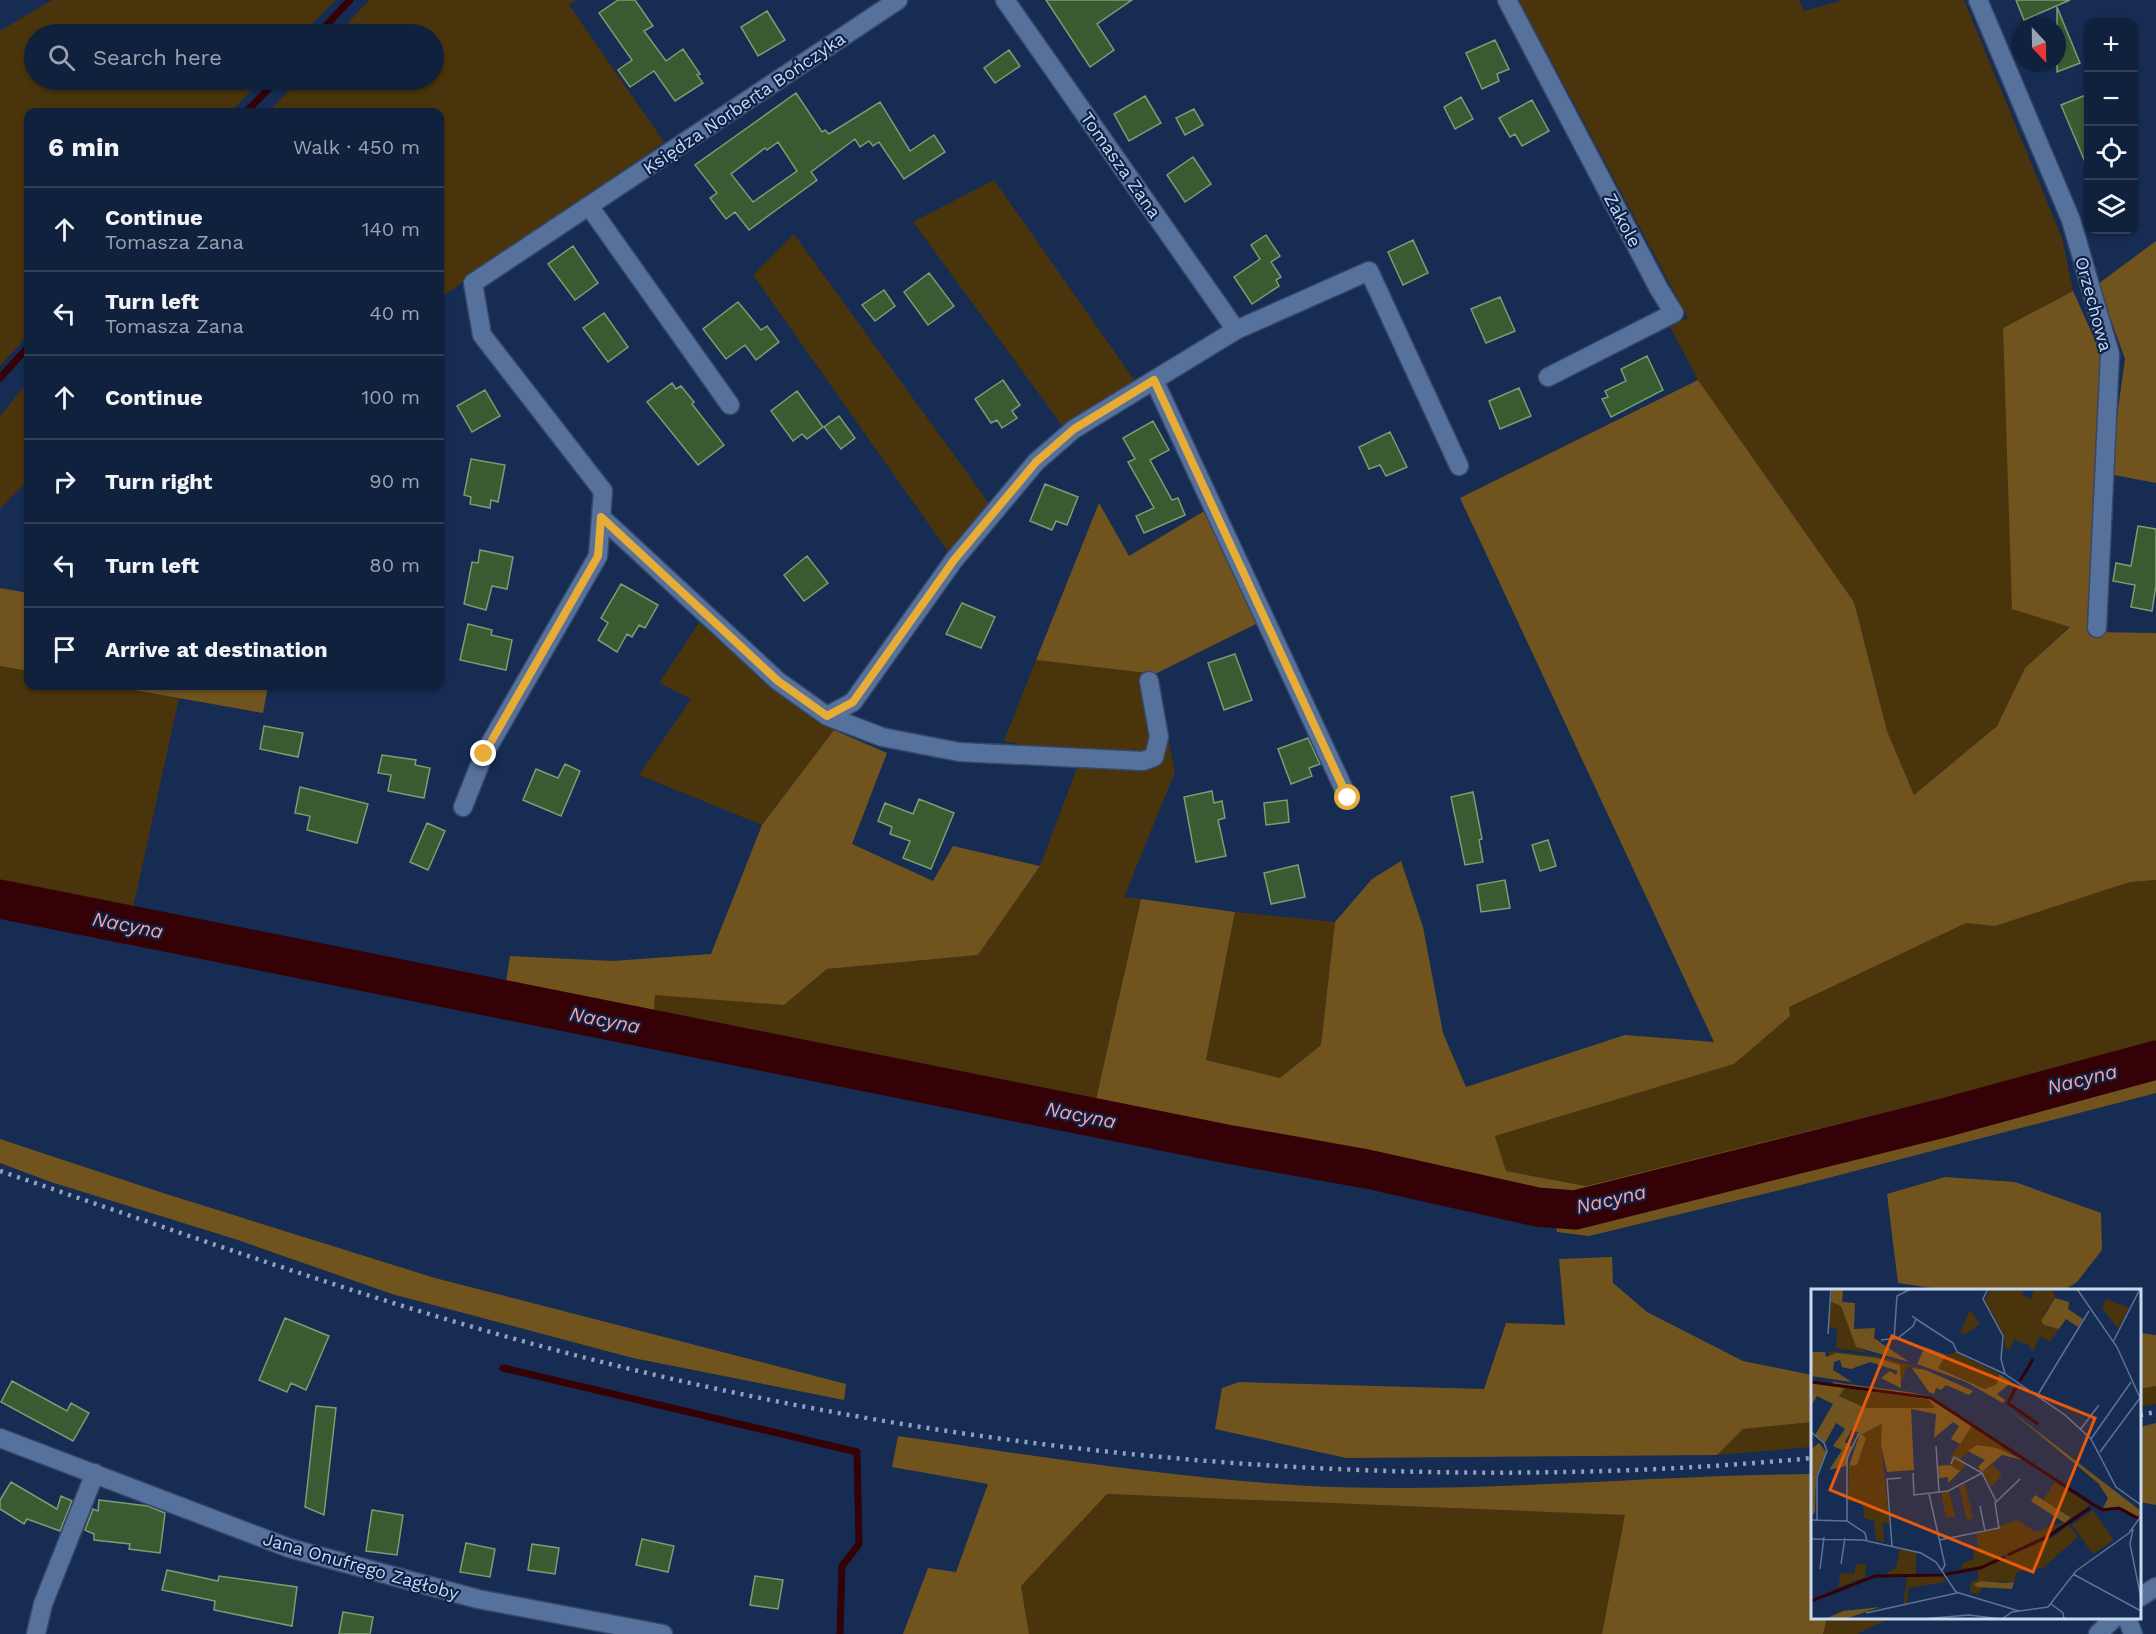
<!DOCTYPE html>
<html lang="en">
<head>
<meta charset="utf-8">
<style>
  body { margin:0; font-family:"Work Sans",sans-serif; background:#1e2e49; color:#f1f3f6 }
  .controls { position:absolute; right:18px; top:18px; display:grid; overflow:hidden; border-radius:12px; box-shadow:0 2px 4px #0004 }
  .controls button { width:54px; height:54px; display:grid; place-items:center; padding:0; border:0; border-bottom:2px solid #303e58; background:#10213e; color:#f1f3f6; font:30px sans-serif }
  .compass { position:absolute; left:2012px; top:18px; width:54px; height:54px; border-radius:50%; background:#10213e; box-shadow:0 2px 4px #0004; rotate:158deg }
  .stop { position:absolute; width:18px; height:18px; margin:-14px; border:4px solid #e7ac36; border-radius:50%; background:#fff }
  .stop.end { background:#e7ac36; border-color:#fff; box-shadow:0 2px 6px #0008 }
  .list { margin:0; padding:0; list-style:none }
  h2 { display:flex; justify-content:space-between; align-items:center; height:78px; margin:0; padding:0 24px; font-size:26px }
  h2 small { font-size:20px; font-weight:400; color:#9ca3b0 }
  .list li { display:grid; grid-template-columns:39px 1fr auto; gap:18px; align-items:center; box-sizing:border-box; height:84px; padding:0 24px; border-top:2px solid #303e58 }
  .list b { display:block; font-size:22px; white-space:nowrap }
  .list p { margin:0; font-size:20px; white-space:nowrap; color:#9ca3b0 }
  .list em { font-size:20px; font-style:normal; color:#9ca3b0 }
  .icon { flex:none; width:33px; height:33px; fill:none; stroke:currentColor; stroke-width:2; stroke-linecap:round; stroke-linejoin:round }
  .map { position:relative; flex:none; width:2156px; height:1634px; overflow:hidden }
  .search { position:absolute; background:#10213e; box-shadow:0 2px 4px #0004; left:24px; top:24px; width:420px; height:66px; display:flex; align-items:center; gap:15px; box-sizing:border-box; padding:0 21px; border-radius:33px; color:#9ca3b0; font-size:22px }
  .panel { position:absolute; background:#10213e; box-shadow:0 2px 4px #0004; left:24px; top:108px; width:420px; height:582px; border-radius:12px }
  .map>svg:first-child { display:block }
  .green { fill:#49340b }
  .forest { fill:#71541d }
  .lines { fill:none; stroke-linecap:round; stroke-linejoin:round }
  .stream { stroke:#340107; stroke-width:7 }
  .river { stroke:#340107; stroke-width:39 }
  .building { fill:#385b32; stroke:#799e72; stroke-width:1.5; fill-rule:evenodd }
  .minor-casing { stroke:#364768; stroke-width:21 }
  .minor { stroke:#57719d; stroke-width:18 }
  .rail { stroke:#90a2bf; stroke-width:4.5; stroke-dasharray:3 6; stroke-linecap:butt }
  .route { stroke:#e7ac36; stroke-width:8 }
  .labels { text-anchor:middle; dominant-baseline:central; stroke-width:4.5; stroke-linejoin:round; paint-order:stroke }
  .street-label { font-size:18px; fill:#cbdaf3; stroke:#0c2247 }
  .water-label { font-size:20px; font-style:italic; fill:#ffa3a1; stroke:#0c2247 }
  .inset-river { fill:none; stroke:#340107; stroke-width:3 }
  .inset-road { fill:none; stroke:#5e7293; stroke-width:1.5 }
  .view { fill:#e8590c; fill-opacity:0.15; stroke:#e8590c; stroke-width:3 }
  .inset-edge { fill:none; stroke:#cbdaf3; stroke-width:3 }
</style>
</head>
<body>
<div class="map">
<svg width="2156" height="1634" viewBox="0 0 2156 1634">
  <rect width="100%" height="100%" fill="#162c53"/>
  <path class="green" d="M52,0H336L302,34H34V80H261L231,112H28V335L0,366V31Z
    M369,0H576L569,5L664,142L440,298V112H269L298,80H434V34H338Z
    M1519,0H1799L1804,11L1844,0H1964L2062,238L2073,291L2003,328L2070,626L2025,668L1997,726L1914,795L1887,731L1854,602L1698,380L1669,325L1688,318Z
    M994,180L1135,381L1064,428L913,222Z
    M794,234L991,506L949,553L753,275Z
    M28,382V480L0,509V416Z
    M699,623L834,730L762,825L639,775L691,699L659,683Z
    M1036,660L1155,674L1175,772L1124,897L1141,899L1095,1104L654,1012L655,994L784,1005L827,969L978,955L1040,866L1081,757L1004,741Z
    M0,666L28,671V686H111L179,698L133,908L0,881Z
    M2156,880V1045L1586,1186L1506,1171L1495,1136L1734,1064L1788,1007L1966,923L1995,926L2130,882Z
    M1235,912L1335,922L1321,1045L1280,1078L1206,1060Z
    M2156,1386V1404L2140,1407V1389Z
    M1812,1422V1447L1717,1455L1742,1429Z
    M1107,1494L1626,1515L1602,1634H1029L1021,1586Z
    M1827,1618H1891L1857,1634H1823Z"/>
  <path class="forest" d="M2156,241V483L2109,474L2125,359L2098,284Z
    M2073,291L2103,358L2090,632L2156,633V880L2130,882L1995,926L1966,923L1789,1007L1790,1016L1734,1064L1495,1136L1506,1171L1586,1186L2156,1045V1055L1580,1201L1498,1191L1095,1104L1141,899L1235,912L1206,1060L1280,1078L1321,1045L1335,922L1372,879L1401,861L1423,927L1443,1033L1466,1087L1625,1035L1714,1042L1460,498L1698,380L1854,602L1887,731L1914,795L1997,726L2025,668L2070,627L2012,609L2003,328Z
    M1099,503L1129,556L1206,510L1258,623L1155,674L1036,660Z
    M0,588L28,593V671L0,666Z
    M111,686H268L263,713Z
    M834,730L887,753L852,844L933,881L953,846L1040,866L978,955L827,969L784,1005L655,995L654,1012L506,982L510,956L612,961L711,954L762,825Z
    M2156,1072V1093L1801,1185L1589,1236L1557,1232L1554,1217L1576,1218Z
    M0,1139L160,1192L435,1278L846,1384L844,1400L633,1358L392,1294L235,1239L51,1182L0,1163Z
    M1945,1177L2015,1182L2101,1213L2102,1250L2077,1282L2064,1290H1947L1898,1283L1887,1194Z
    M1612,1257L1613,1283L1647,1312L1743,1361L1812,1375V1422L1743,1429L1717,1455L1346,1458L1215,1429L1222,1388L1239,1382L1484,1389L1506,1323L1565,1325L1559,1259Z
    M2140,1333L2156,1335V1386L2140,1389Z
    M2156,1423V1505L2140,1502V1427Z
    M898,1436C1035,1456 1172,1478 1310,1486C1478,1494 1645,1475 1812,1474V1618H1827L1823,1634H1602L1625,1515L1107,1494L1021,1586L1029,1634H903L928,1568L956,1572L988,1484L892,1467Z"/>
  <g class="lines">
    <path class="stream" d="M318,34L350,0
      M246,112L277,80
      M0,378L28,347
      M320,963L326,980
      M503,1368L857,1452L859,1544L842,1566L840,1634"/>
    <path class="river" d="M0,899L1227,1144L1367,1169L1537,1207L1575,1210L1947,1117L2156,1060"/>
  </g>
  <path class="building" d="M618,0H635L653,26L644,31L666,61L683,49L700,74L697,75L703,83L675,101L654,71L630,87L618,70L632,60L599,13Z
    M1046,0H1132L1097,24L1114,50L1090,67Z
    M2016,0H2070L2024,20Z
    M2057,7L2080,63L2057,72Z
    M767,11L785,40L758,56L741,27Z
    M1495,40L1509,69L1497,74L1499,81L1482,89L1466,53Z
    M1009,50L1020,66L995,83L984,68Z
    M796,93L822,132L825,130L829,134L880,102L910,151L934,135L945,152L904,179L879,142L873,146L869,141L860,147L855,139L811,172L817,180L749,230L735,212L726,219L710,198L717,193L695,165ZM778,142L797,171L753,202L731,174L765,148L767,150Z
    M2088,94V169L2061,105Z
    M1145,96L1161,123L1129,141L1114,114Z
    M1461,97L1473,119L1455,129L1444,107Z
    M1532,100L1549,131L1522,146L1515,134L1510,137L1499,118Z
    M1194,109L1203,125L1185,135L1176,118Z
    M1193,157L1211,184L1185,202L1167,175Z
    M1266,235L1280,256L1271,262L1281,277L1276,280L1279,286L1252,304L1234,277L1260,259L1251,245Z
    M1413,240L1428,273L1403,285L1388,252Z
    M573,246L598,283L575,300L548,264Z
    M929,273L954,306L928,325L904,292Z
    M884,290L895,306L875,321L862,305Z
    M1500,297L1515,331L1486,343L1471,309Z
    M738,302L761,330L767,326L779,342L756,360L745,345L726,359L703,329Z
    M604,313L628,347L608,362L583,328Z
    M1647,356L1663,390L1611,417L1602,399L1608,397L1605,391L1626,381L1621,369Z
    M1003,380L1020,405L1012,411L1017,418L1002,428L997,420L991,423L975,399Z
    M672,383L676,389L681,386L694,402L692,404L724,445L698,465L647,402Z
    M1519,388L1531,416L1500,429L1489,401Z
    M485,390L500,416L472,432L457,406Z
    M797,391L823,427L807,439L802,434L793,441L771,411Z
    M839,416L855,438L841,449L824,427Z
    M1153,421L1169,450L1150,460L1172,500L1178,498L1185,515L1144,533L1136,516L1154,508L1128,462L1135,459L1123,438Z
    M1390,432L1407,467L1386,476L1380,465L1369,469L1359,447Z
    M471,459L505,465L498,502L491,500L490,508L470,504L471,497L464,495Z
    M1045,484L1078,497L1067,525L1056,521L1052,530L1030,521Z
    M2138,526L2156,529V585L2152,611L2131,607L2135,585L2113,581L2116,563L2131,566Z
    M480,550L513,557L507,589L492,586L486,610L464,604L472,562L478,563Z
    M807,556L828,583L804,601L784,575Z
    M621,584L658,605L645,628L639,625L632,637L627,634L617,652L598,640L608,623L601,618Z
    M962,603L995,617L981,648L946,634Z
    M468,624L492,630L491,635L512,640L506,670L460,660Z
    M1235,654L1252,700L1224,710L1208,663Z
    M264,726L303,733L298,757L260,749Z
    M1308,738L1320,764L1309,768L1312,776L1291,784L1278,749Z
    M382,755L416,760L415,765L430,768L424,798L388,791L391,775L378,773Z
    M565,764L580,771L561,816L523,800L536,769L558,778Z
    M300,787L368,804L357,843L307,830L310,816L295,813Z
    M1212,791L1214,803L1222,801L1225,818L1218,820L1226,856L1196,862L1184,797Z
    M1473,792L1482,839L1479,840L1483,862L1465,865L1451,797Z
    M919,799L954,813L931,869L903,858L910,841L890,834L892,827L878,821L885,803L913,814Z
    M1287,800L1289,822L1266,825L1264,803Z
    M427,823L445,831L428,870L410,862Z
    M1548,840L1556,866L1540,871L1532,845Z
    M1298,865L1305,897L1271,904L1264,873Z
    M1505,880L1510,908L1481,912L1477,885Z
    M285,1318L329,1336L306,1390L291,1383L287,1392L259,1380Z
    M12,1381L67,1411L71,1403L89,1413L73,1441L1,1402Z
    M316,1406L336,1408L324,1515L305,1507Z
    M11,1482L57,1509L61,1496L72,1501L60,1531L27,1519L24,1524L0,1509V1500Z
    M99,1500L148,1506L165,1513L160,1553L129,1549L130,1544L94,1540V1534L85,1530L93,1509L98,1511Z
    M372,1510L403,1515L397,1555L366,1551Z
    M642,1539L674,1546L668,1572L636,1565Z
    M466,1543L495,1549L490,1577L460,1572Z
    M532,1544L559,1548L555,1574L528,1570Z
    M167,1570L218,1581L219,1576L297,1587L292,1626L214,1610L215,1601L162,1590Z
    M755,1576L783,1580L778,1609L750,1605Z
    M343,1612L373,1617L370,1634H339Z"/>
  <g class="lines">
    <g class="minor-casing">
      <path id="minor" d="M1005,0L1236,330
        M1507,0L1659,289L1674,313L1548,377
        M1978,0L2071,220L2110,354L2097,628
        M589,206L730,405
        M1154,380L1348,798
        M601,517L778,681L827,716L853,702L954,560L1036,462L1074,429L1236,330L1369,271L1459,466
        M827,716L882,737L959,752L1143,761L1154,757L1159,737L1149,681
        M463,807L484,754L598,556L603,491L482,335L473,283L898,0
        M0,1438L289,1548L478,1599L663,1634
        M2140,1597L2156,1587
        M2127,1618L2133,1634
        M36,1634L43,1604L95,1473
        M2098,1634L2114,1618"/>
    </g>
    <use href="#minor" class="minor"/>
    <path class="rail" d="M0,1171C188,1235 375,1303 567,1353C962,1457 1406,1497 1812,1458
      M2140,1415L2156,1412"/>
  </g>
  <g class="lines">
    <path class="route" d="M484,754L598,556L601,517L778,681L827,716L853,702L954,560L1036,462L1074,429L1154,380L1348,798"/>
  </g>
  <g class="labels">
    <g class="street-label">
      <text transform="translate(744 103) rotate(-34)">Księdza Norberta Bończyka</text>
      <text transform="translate(1121 165) rotate(55)">Tomasza Zana</text>
      <text transform="translate(1623 220) rotate(62)">Zakole</text>
      <text transform="translate(2094 304) rotate(75)">Orzechowa</text>
      <text transform="translate(361 1566) rotate(16)">Jana Onufrego Zagłoby</text>
    </g>
    <g class="water-label">
      <text transform="translate(128 925) rotate(11)">Nacyna</text>
      <text transform="translate(605 1020) rotate(11)">Nacyna</text>
      <text transform="translate(2082 1079) rotate(-14)">Nacyna</text>
      <text transform="translate(1081 1115) rotate(11)">Nacyna</text>
      <text transform="translate(1611 1199) rotate(-13)">Nacyna</text>
    </g>
  </g>
  <g transform="translate(1811 1289)">
    <rect width="330" height="330" fill="#162c53"/>
    <path d="M179,0H213L211,6L220,10L223,0H242L244,9L233,25V36L248,40L239,53L229,47L222,63L218,56L203,51L199,61L194,59L193,46L174,12ZM295,10L318,19L307,39L291,19ZM20,13L30,17L45,57L57,64L25,59L26,39H18ZM159,21L169,35L155,45L149,43ZM18,62L70,68L115,81L95,78L92,90L87,87L89,76L27,64L18,68ZM145,63L188,85L186,95L175,100L126,78L135,66ZM34,99L118,111L124,119H55L28,107ZM72,135L70,156L79,234H72L73,253L65,251L63,232L53,229L52,214L37,212L38,177L46,176L55,149L51,145ZM161,137L199,163L198,165L166,156L149,170L156,175L149,182L139,176L141,166ZM182,176L191,186L180,198L171,183ZM244,193L279,216L237,245L168,278L150,280L152,274L163,270L162,262L168,261L165,245L207,231L224,243L253,233L258,227L232,211ZM154,195L162,229L156,231L148,198ZM138,202L144,228H135L130,204ZM282,221L303,251L282,265L261,236ZM258,236L267,248L232,279L206,283L203,293L170,292L163,295L172,298L167,305L159,303L160,293L167,291V280L244,247ZM89,259L105,263V285L72,286L85,279ZM45,275H55L54,288L27,299L30,284L43,285ZM131,287L135,293L97,299L96,317L92,316L96,288Z" fill="#49340b"/>
    <path d="M21,0H32L31,13L44,14L43,40L64,39L63,49L98,73L45,58L30,17L20,13ZM244,9L258,13L257,20L272,30L267,38L255,30L248,40L233,36L230,32ZM114,58L135,66L127,79L174,100L186,95L188,85L201,93L186,105L194,111L192,114L155,93L106,75ZM0,63H14L15,68L26,64L66,69L89,76L90,99L70,89L79,82L85,86L87,82L59,73L40,80L31,78L29,71L23,73L22,81L41,93L0,87ZM101,79L115,81L162,102L158,106L135,96L130,101L125,99L123,105L118,103ZM22,93L97,103L122,108L22,95ZM0,94L119,110L161,137L149,155L140,150L148,137L142,133L123,149L125,125L100,120L103,181L76,183L70,156L71,135L51,145L55,149L46,176L38,177L49,144L41,141L34,153L41,158L35,177L18,181L31,161L22,157L34,140L25,134L14,154L4,146L22,115L6,107L0,117ZM34,99L118,111L124,119H55L28,107ZM196,119L330,222L327,228L309,218L292,219L297,209L287,194ZM8,154L15,163L5,188L4,223L0,229V160ZM166,156L186,159L212,171L191,166L171,183L167,178L174,171L157,162ZM139,176L149,182L137,194V188L128,189L127,177ZM224,206L259,228V229L254,234L220,212ZM170,292L193,294L203,293L201,300L166,298L163,295ZM69,318L34,330H14L32,322Z" fill="#71541d" fill-rule="evenodd"/>
    <path class="inset-river" d="M209,92L222,70M0,93L120,109L283,216L292,221L308,219L330,231M206,96L197,114L227,135M197,266L238,247L279,219M0,312L64,287L131,286L169,279L194,268"/>
    <path class="inset-road" d="M177,0L172,10L192,47L190,70L194,85L254,126L280,150L305,198L330,216M266,0L306,58L330,111M105,30L142,54L146,63L194,85M17,45L20,0M70,51L87,49L102,37L105,30L101,27M83,51L86,7L100,0M302,53L329,0M226,107L278,22M269,141L288,116M0,143L13,154L16,162L6,188V231M280,150L320,93M125,157L128,203M289,163L329,109M140,175L143,168L171,184M102,184L103,206L137,202L171,184L185,212M118,205L134,276L131,281M169,217L174,242M0,231L36,232L54,244L56,252M36,232V169L48,144M322,240L319,255L330,309M0,250L52,251L110,264L125,273L145,303L208,322M129,251L188,239L184,214L209,190M81,257L76,190L90,189M30,275L34,249M9,280L13,248M262,285L330,322M240,315L252,324L253,330M55,324L146,304M110,330L158,326L190,330M191,330L201,323L237,318L265,282L318,244L330,227"/>
    <path class="view" d="M81,47L284,129L222,283L19,201Z"/>
    <rect width="330" height="330" class="inset-edge"/>
  </g>
</svg>
<div class="controls">
<button>+</button>
<button>−</button>
<button><svg class="icon" aria-label="locate" viewBox="0 0 24 24"><circle cx="12" cy="12" r="6"/><path d="M12 2v4M12 18v4M2 12h4M18 12h4"/></svg></button>
<button><svg class="icon" aria-label="layers" viewBox="0 0 24 24"><path d="M12 4l9 5-9 5-9-5zM3 14l9 5 9-5"/></svg></button>
</div>
<svg class="compass" viewBox="-18 -18 36 36"><path d="M0-13l5 13h-10z" fill="#e53935"/><path d="M0 13l5-13h-10z" fill="#9ca3b0"/></svg>
<div class="stop" style="left:1348px;top:798px"></div>
<div class="stop end" style="left:484px;top:754px"></div>
<div class="search"><svg class="icon" aria-label="search" viewBox="0 0 24 24"><circle cx="10" cy="10" r="6"/><path d="M15 15l6 6"/></svg>Search here</div>
<section class="panel">
<h2>6 min<small>Walk · 450 m</small></h2>
<ul class="list">
<li><svg class="icon" aria-label="ahead" viewBox="0 0 24 24"><path d="M12 20V5M6 11l6-6 6 6"/></svg><div><b>Continue</b><p>Tomasza Zana</p></div><em>140 m</em></li>
<li><svg class="icon" aria-label="left" viewBox="0 0 24 24"><path d="M17 20v-9H6M10 6l-5 5 5 5"/></svg><div><b>Turn left</b><p>Tomasza Zana</p></div><em>40 m</em></li>
<li><svg class="icon" aria-label="ahead" viewBox="0 0 24 24"><path d="M12 20V5M6 11l6-6 6 6"/></svg><div><b>Continue</b></div><em>100 m</em></li>
<li><svg class="icon" aria-label="right" viewBox="0 0 24 24"><path d="M7 20v-9h11M14 6l5 5-5 5"/></svg><div><b>Turn right</b></div><em>90 m</em></li>
<li><svg class="icon" aria-label="left" viewBox="0 0 24 24"><path d="M17 20v-9H6M10 6l-5 5 5 5"/></svg><div><b>Turn left</b></div><em>80 m</em></li>
<li><svg class="icon" aria-label="arrive" viewBox="0 0 24 24"><path d="M6 21V4h12l-3 4 3 4H6"/></svg><div><b>Arrive at destination</b></div></li>
</ul>
</section>
</div>
</body>
</html>
